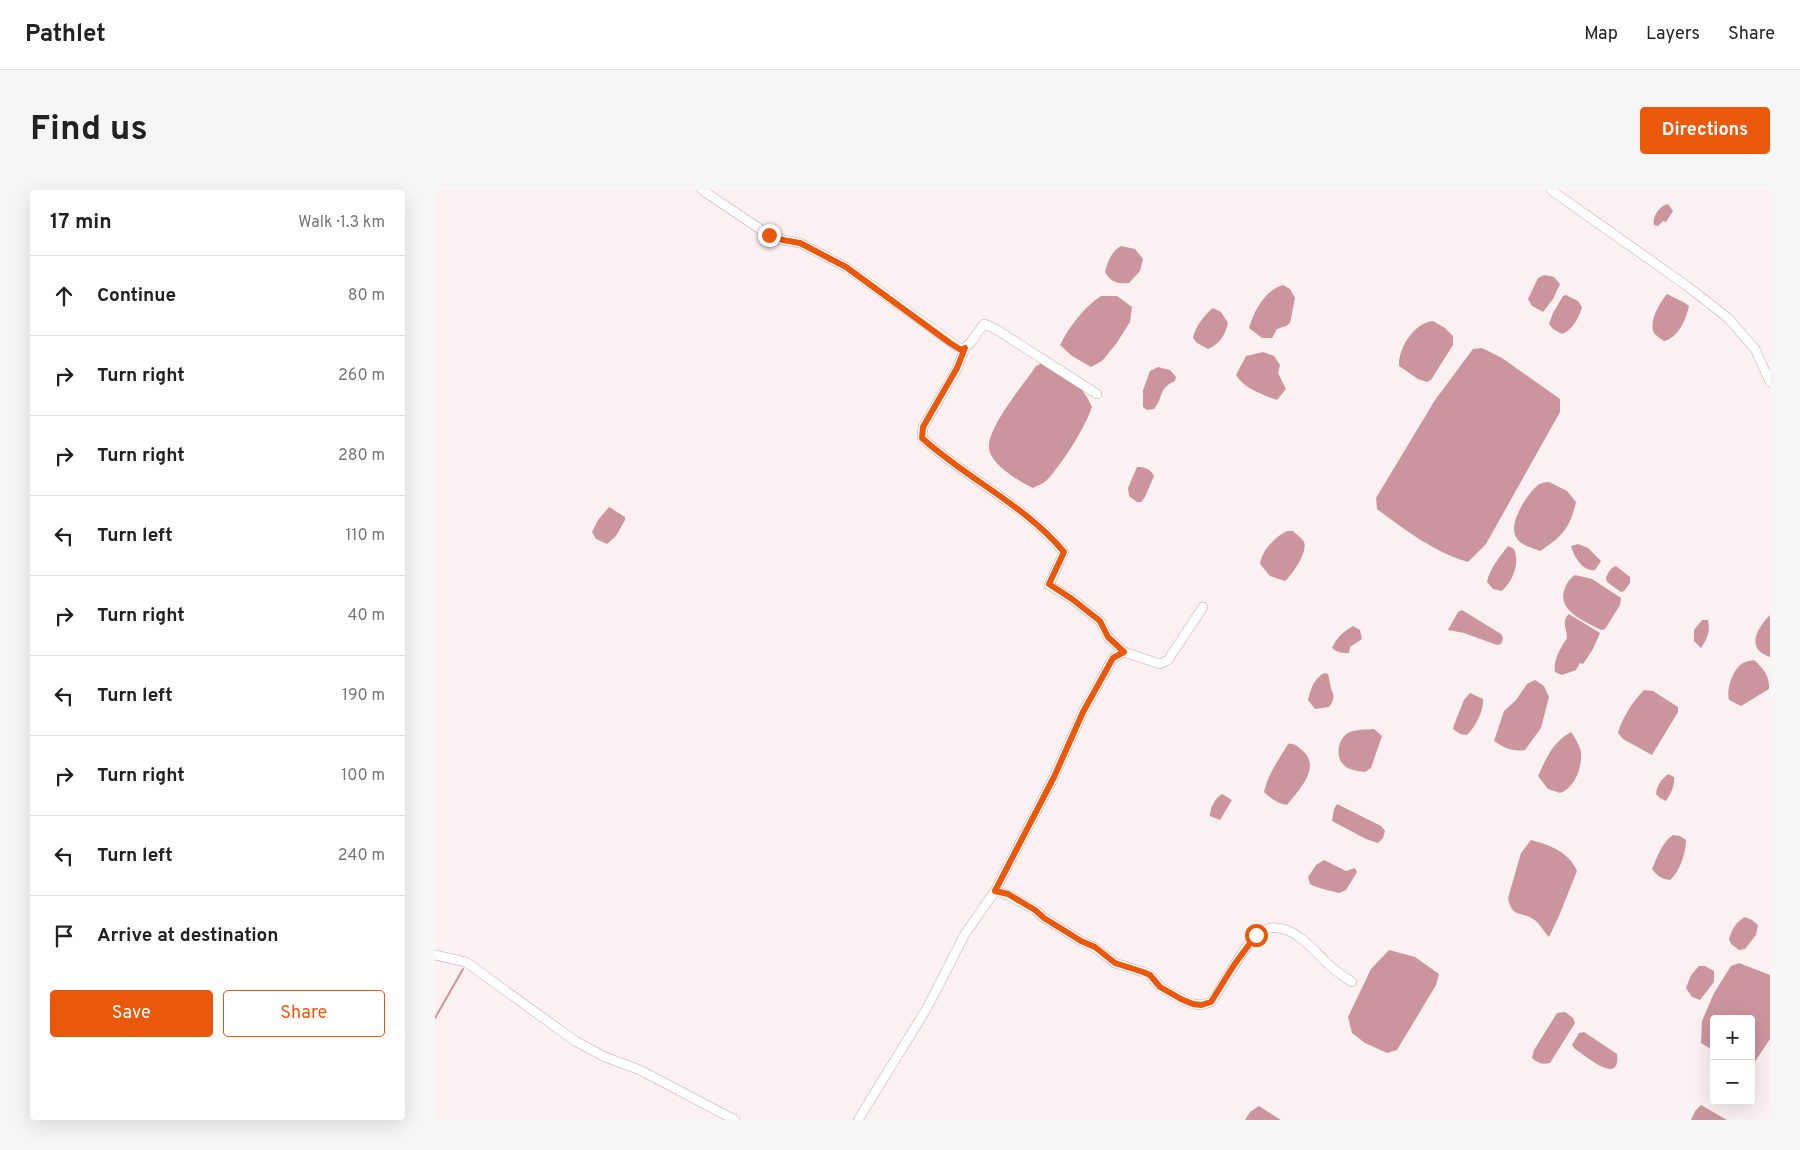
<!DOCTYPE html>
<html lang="en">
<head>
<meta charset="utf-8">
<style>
  body { margin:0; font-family:Overpass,sans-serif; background:#f6f6f6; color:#222 }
  .controls { position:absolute; right:15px; bottom:15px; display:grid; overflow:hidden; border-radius:5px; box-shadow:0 5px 20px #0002 }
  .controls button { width:45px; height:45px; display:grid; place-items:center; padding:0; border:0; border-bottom:1px solid #e0e0e0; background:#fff; color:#222; font:25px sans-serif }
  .stop { position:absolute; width:15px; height:15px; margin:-11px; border:4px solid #ea580c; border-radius:50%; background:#fff }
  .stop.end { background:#ea580c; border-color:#fff; box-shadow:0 1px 5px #0008 }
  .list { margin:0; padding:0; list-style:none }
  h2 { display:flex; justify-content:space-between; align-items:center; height:65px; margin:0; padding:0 20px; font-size:21px }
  h2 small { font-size:16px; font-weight:400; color:#767676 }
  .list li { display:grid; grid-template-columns:32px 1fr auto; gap:15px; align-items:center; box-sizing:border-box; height:80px; padding:0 20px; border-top:1px solid #e0e0e0 }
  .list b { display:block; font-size:19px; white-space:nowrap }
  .list em { font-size:16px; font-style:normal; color:#767676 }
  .actions { display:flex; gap:10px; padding:15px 20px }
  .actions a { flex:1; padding:11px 0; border:1px solid #ea580c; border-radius:5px; text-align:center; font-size:18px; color:#ea580c }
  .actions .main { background:#ea580c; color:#fff }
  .icon { flex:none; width:28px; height:28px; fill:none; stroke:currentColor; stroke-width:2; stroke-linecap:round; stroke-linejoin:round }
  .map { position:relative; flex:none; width:1335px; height:930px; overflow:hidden; border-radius:5px }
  header { display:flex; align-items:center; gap:30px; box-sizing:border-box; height:70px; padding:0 25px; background:#fff; border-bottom:1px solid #e0e0e0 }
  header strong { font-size:24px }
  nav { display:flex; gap:28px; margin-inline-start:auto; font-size:18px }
  .intro { display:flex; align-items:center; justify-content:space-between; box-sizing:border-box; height:120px; padding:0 30px }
  h1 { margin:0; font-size:35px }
  .button { padding:12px 22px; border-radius:5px; background:#ea580c; color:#fff; font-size:18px; font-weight:700 }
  main { display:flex; gap:30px; padding:0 30px }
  aside { flex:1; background:#fff; border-radius:5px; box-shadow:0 5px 20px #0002 }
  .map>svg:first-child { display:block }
  .water { fill:#cc959e }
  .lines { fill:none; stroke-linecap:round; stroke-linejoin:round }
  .stream { stroke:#cc959e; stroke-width:2 }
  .minor-casing { stroke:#c5abaf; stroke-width:10 }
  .minor { stroke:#fff; stroke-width:9 }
  .route { stroke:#ea580c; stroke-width:6 }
</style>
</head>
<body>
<header>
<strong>Pathlet</strong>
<nav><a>Map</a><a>Layers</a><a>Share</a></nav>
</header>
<div class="intro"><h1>Find us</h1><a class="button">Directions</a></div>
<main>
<aside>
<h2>17 min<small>Walk · 1.3 km</small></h2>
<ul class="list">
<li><svg class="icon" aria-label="ahead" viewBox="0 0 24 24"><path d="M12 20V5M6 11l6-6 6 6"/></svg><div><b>Continue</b></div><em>80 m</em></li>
<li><svg class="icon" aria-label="right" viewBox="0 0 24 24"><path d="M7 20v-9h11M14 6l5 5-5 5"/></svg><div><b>Turn right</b></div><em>260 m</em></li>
<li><svg class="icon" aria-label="right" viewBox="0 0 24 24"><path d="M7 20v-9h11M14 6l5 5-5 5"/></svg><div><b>Turn right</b></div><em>280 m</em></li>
<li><svg class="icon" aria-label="left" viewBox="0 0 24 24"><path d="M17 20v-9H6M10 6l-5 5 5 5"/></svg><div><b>Turn left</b></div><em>110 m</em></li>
<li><svg class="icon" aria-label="right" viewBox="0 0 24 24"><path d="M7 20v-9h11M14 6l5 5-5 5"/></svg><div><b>Turn right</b></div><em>40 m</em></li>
<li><svg class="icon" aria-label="left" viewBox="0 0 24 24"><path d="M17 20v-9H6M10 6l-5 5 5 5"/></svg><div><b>Turn left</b></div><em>190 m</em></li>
<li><svg class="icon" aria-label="right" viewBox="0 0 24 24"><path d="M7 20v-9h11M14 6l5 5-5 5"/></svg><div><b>Turn right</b></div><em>100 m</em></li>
<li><svg class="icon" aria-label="left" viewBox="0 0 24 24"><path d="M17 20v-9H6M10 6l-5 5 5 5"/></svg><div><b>Turn left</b></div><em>240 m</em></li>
<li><svg class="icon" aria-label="arrive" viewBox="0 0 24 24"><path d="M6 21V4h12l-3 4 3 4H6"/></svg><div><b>Arrive at destination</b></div></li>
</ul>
<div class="actions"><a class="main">Save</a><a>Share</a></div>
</aside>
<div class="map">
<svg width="1335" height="930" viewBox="0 0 1335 930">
  <rect width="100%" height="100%" fill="#fbf0f2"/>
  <path class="water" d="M1233,14L1238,21L1231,32L1228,31L1223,36L1219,35C1217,27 1224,16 1233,14Z
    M686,56L700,59L708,69L705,81L694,93C683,94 676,93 670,82C673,71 676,62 686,56Z
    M1109,85L1119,87L1125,94L1118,109L1108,122L1097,116L1093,109L1103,88Z
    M848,95L855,99L860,108L855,133L851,136L842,139L837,148H827L814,138C819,121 830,100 848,95Z
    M1232,104L1250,113L1254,116C1251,130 1243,148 1229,151C1225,148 1221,146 1219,143C1213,132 1225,112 1232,104Z
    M1131,105L1143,111L1147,117C1144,127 1138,140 1127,144L1118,139L1114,134L1118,123L1128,106Z
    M666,106H682L697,117L695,132L681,154L667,171L656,177L637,166L625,155C634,137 649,117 666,106Z
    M778,118L786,122L793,133C790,145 785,154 773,159L762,153L758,148C760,137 769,125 778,118Z
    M998,131L1010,138L1018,146V155L996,190L992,192L983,189L964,176C963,158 979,133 998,131Z
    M1047,158L1067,168L1125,209V222L1051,354L1033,372C999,362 970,340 942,319L941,308L1000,210L1038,159Z
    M828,162L839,166L845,175L843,183L851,199L842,210C826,204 810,199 801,185L811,166Z
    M607,173C631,187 646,191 657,217C650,238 627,274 612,290C608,294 603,295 598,298C585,292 555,274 554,258C552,238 589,194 601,176Z
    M723,177L735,180L741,187L740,191C723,198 729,207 719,219L712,220L708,217V200L715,181Z
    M702,277C711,277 715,279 719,286L710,307L706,312H702L694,306L693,298Z
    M1114,292L1132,301L1141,312C1135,338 1127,347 1105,361C1097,358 1085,355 1081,347C1073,333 1092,304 1103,295C1106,293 1110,292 1114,292Z
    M174,317L190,327V330L181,346L172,354L161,349L157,342L163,330Z
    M852,341H858C861,344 867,348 869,352C873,362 857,385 850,391L835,386L825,374C827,360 840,347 852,341Z
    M1143,354L1153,358L1166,371L1160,380C1148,382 1139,367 1136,356Z
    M1073,356L1079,359C1085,374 1078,390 1067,401L1058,399L1052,392C1054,380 1065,366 1073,356Z
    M1181,376L1195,387V393L1189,401L1186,402L1172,392L1171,388C1173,383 1175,378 1181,376Z
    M1140,385L1157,389L1186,408L1185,415L1170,439L1166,440C1152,432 1123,422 1129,401C1131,394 1134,389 1140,385Z
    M1027,420L1066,444L1068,448L1066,454L1062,455L1029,443L1013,440L1023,422Z
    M1134,424L1165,443L1158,459L1148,474L1145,473L1141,480L1127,485L1120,482C1118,469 1126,458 1132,448C1132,439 1126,431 1134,424Z
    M1335,425V467C1310,459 1322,438 1335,425Z
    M1267,430H1273C1275,442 1273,448 1266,458L1259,451V440Z
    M918,436L925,440L927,449L915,457L914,463C907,463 903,463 897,458C902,447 908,442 918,436Z
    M1319,470C1328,478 1335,486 1334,499L1306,516L1294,510C1291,501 1297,483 1304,476C1308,472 1313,471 1319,470Z
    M889,483L893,484C894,487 894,490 895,493C896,503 903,506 894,517L880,519L873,510C876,498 879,489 889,483Z
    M1100,490L1109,496L1114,507L1106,538L1090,560C1078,562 1069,558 1059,551L1069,521L1081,510L1092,494Z
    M1209,500L1218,501L1243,517V522L1217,565L1188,549L1183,543C1187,528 1198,511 1209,500Z
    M1035,503L1048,509C1049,521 1040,537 1032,545L1025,544L1018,539L1019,535L1029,510Z
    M939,539L947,546L936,578L930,582C922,581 912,580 907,573C900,564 904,546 915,542C922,539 932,540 939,539Z
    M1136,542C1141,549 1147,559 1146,567C1146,581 1138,599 1125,603L1113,599L1103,586C1112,567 1117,553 1136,542Z
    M853,554C859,553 862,556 867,560C887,577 864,600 852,615C843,614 835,608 829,602C833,584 844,569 853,554Z
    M1233,584L1239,587C1240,596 1236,603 1231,611L1225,608L1221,604C1222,595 1226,590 1233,584Z
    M787,604L797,610L785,630L775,626C775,618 780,608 787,604Z
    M902,614L946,636L950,641L948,648L943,653L931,649L897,631L899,619Z
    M1238,645L1245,646L1251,650C1251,662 1245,682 1235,690C1227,689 1222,686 1217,679C1222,668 1227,652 1238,645Z
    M1096,650C1115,655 1134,662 1142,681L1124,726L1114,747C1109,742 1104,732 1098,729C1085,721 1077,728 1073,708L1086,663Z
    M889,670L911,681L920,678L922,682L911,700L904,703C894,700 884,699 875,694L873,687L881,675Z
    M1310,727L1317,730L1323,735L1321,745L1310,759L1304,760L1296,754L1294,749C1297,739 1301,732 1310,727Z
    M954,760L980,767L1004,784L1001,795L962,860L952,863L930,853L917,843L913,827L936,779Z
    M1304,773L1335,785V849L1317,876L1316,829H1279V861L1266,853L1267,831L1279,803L1296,776Z
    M1264,776H1270L1279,781V792L1265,810L1257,807L1251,798L1256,785Z
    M1130,822L1138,828L1140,833L1115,873C1107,875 1103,873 1097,868L1099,860L1122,823Z
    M1149,842L1182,864C1186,897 1151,866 1140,859L1137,855L1144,843Z
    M1266,915L1292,930H1256L1260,921Z
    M824,916L846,930H810L815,922Z"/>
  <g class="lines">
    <path class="stream" d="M0,828L28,779"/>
    <g class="minor-casing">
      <path id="minor" d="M267,0L334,45L348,50L365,53L411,77L527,160L536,152L549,134L559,138L662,204
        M1116,0L1252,96L1293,128L1320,159L1335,192
        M530,158L522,179L488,237L487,248C532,289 590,315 629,362L614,395L637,409L665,431L673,447L689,462L725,474L733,470L768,417
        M560,701L573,705L600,720L609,728L646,751L659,757L680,773L708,782L715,785L725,797L746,809L758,814L766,815L776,812C790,795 812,745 832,739C841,735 857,741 864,747C874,754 881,762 890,771C897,779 908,786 917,792
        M0,765L31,772L140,851L170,867L205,880L300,930
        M423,930L492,818L530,744L560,701L619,587L648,522L678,468L689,462"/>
    </g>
    <use href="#minor" class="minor"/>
  </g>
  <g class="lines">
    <path class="route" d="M334,45L348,50L365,53L411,77L515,153L526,160L530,158L522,178L488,237L487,248C532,289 590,315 629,362L614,394L637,409L665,431L673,447L689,462L678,468L648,522L619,587L560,701L573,704L600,720L609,728L646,751L660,757L680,773L708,782L715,785L725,797L746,809L758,814L766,815L776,812L799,775L821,745"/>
  </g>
</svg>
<div class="controls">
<button>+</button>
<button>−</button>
</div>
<div class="stop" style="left:821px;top:745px"></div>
<div class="stop end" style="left:334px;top:45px"></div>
</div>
</main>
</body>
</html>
